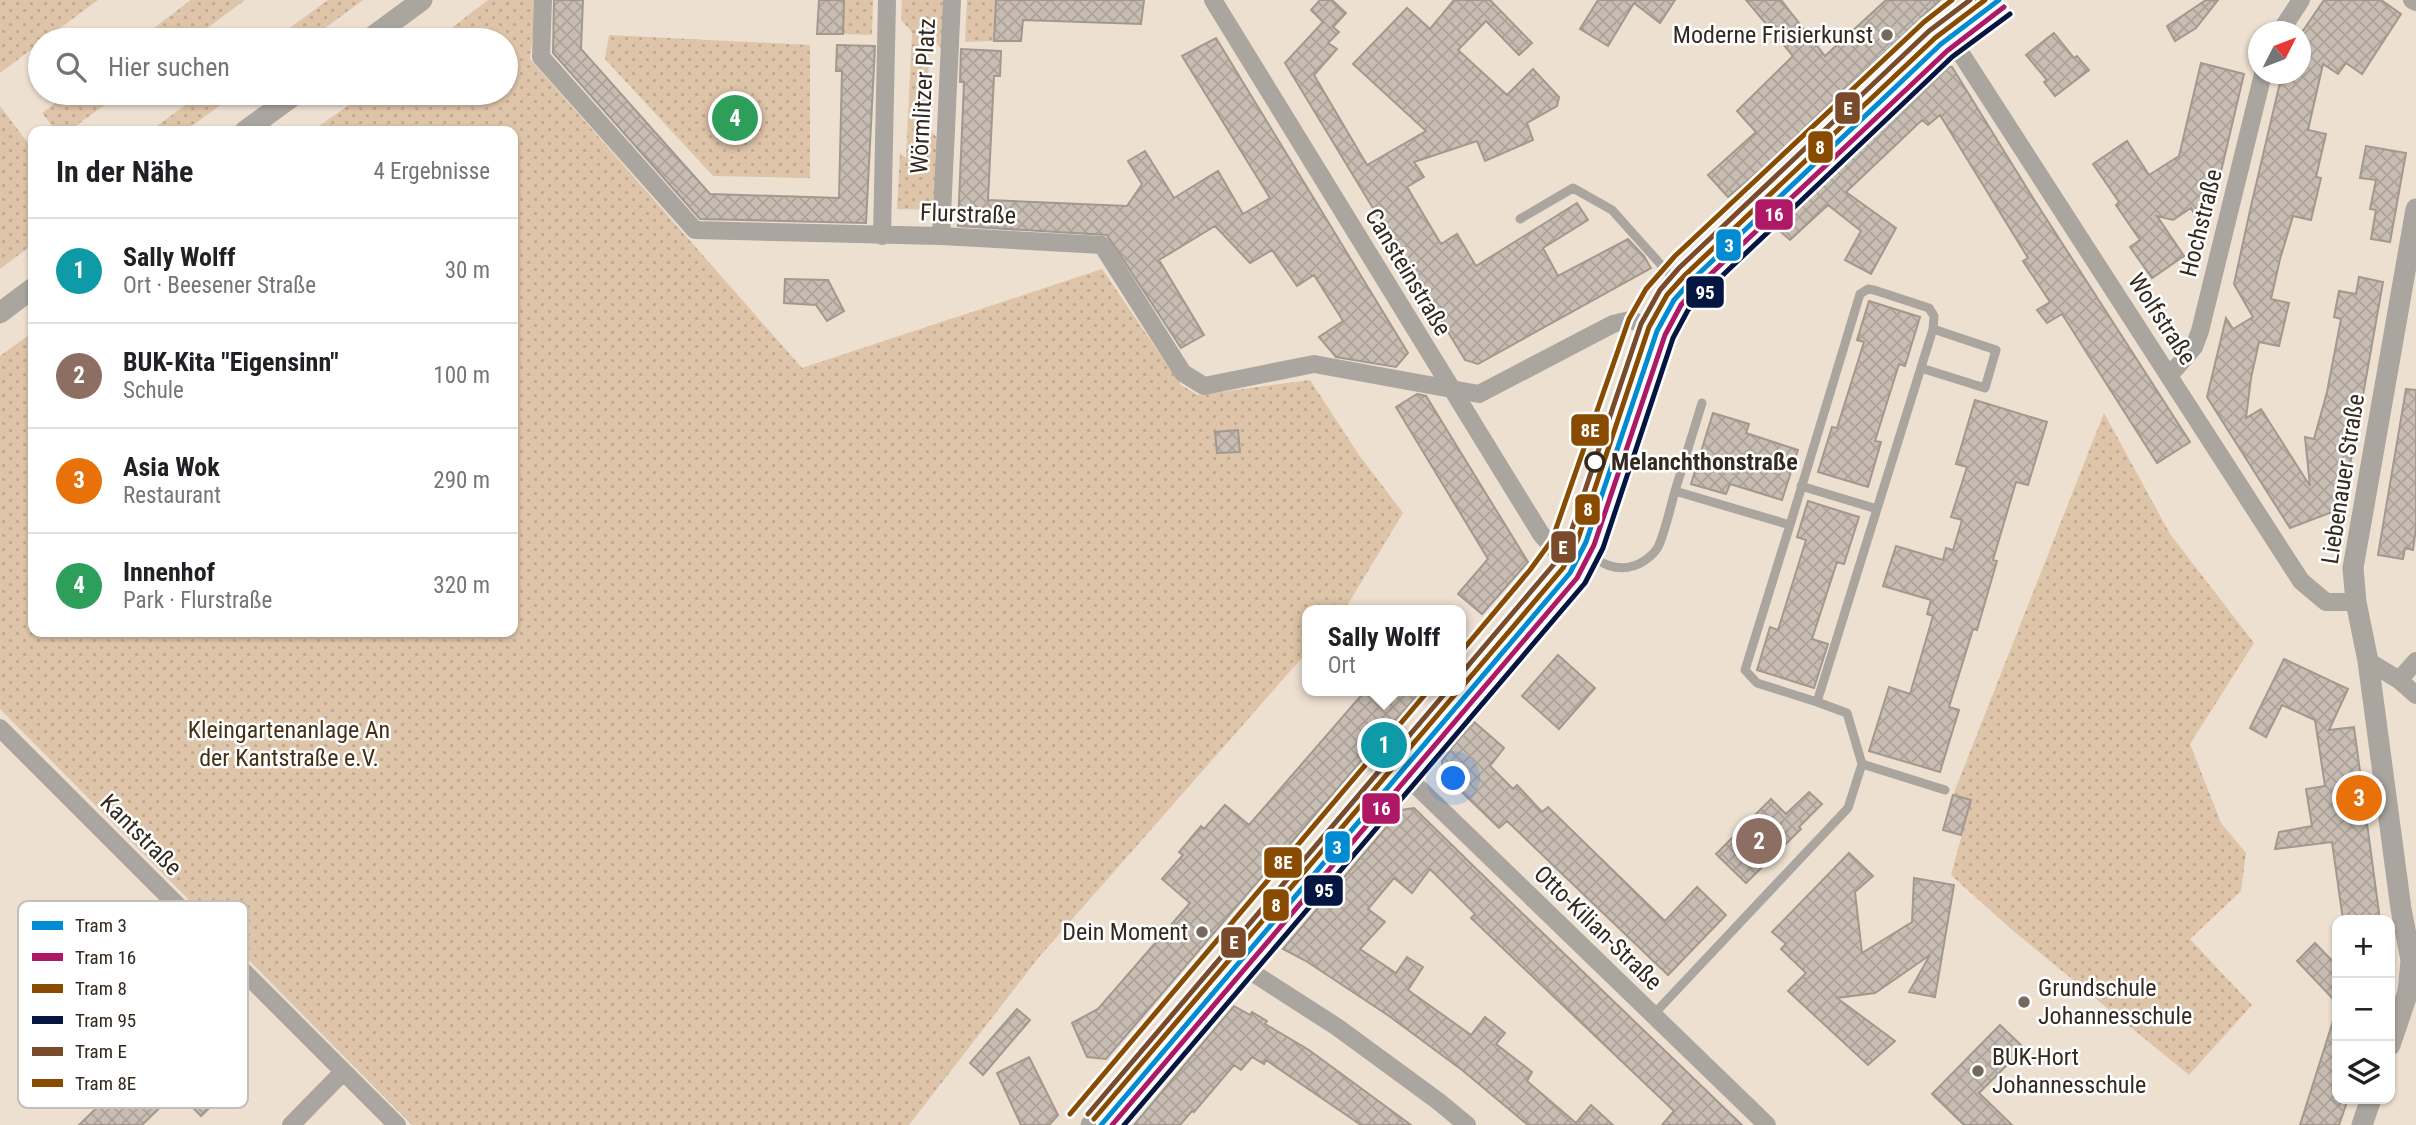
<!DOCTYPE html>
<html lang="de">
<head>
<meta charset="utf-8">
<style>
  body { margin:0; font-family:"Roboto Condensed",sans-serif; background:#f2f2f2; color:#202124 }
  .controls { position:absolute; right:21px; bottom:21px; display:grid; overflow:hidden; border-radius:14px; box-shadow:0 2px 5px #0004 }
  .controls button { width:63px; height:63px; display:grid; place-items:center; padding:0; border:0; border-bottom:2px solid #e0e0e0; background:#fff; color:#202124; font:35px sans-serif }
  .compass { position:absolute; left:2248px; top:21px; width:63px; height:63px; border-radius:50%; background:#fff; box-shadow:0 2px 5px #0004; rotate:48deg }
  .you { position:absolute; left:1454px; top:779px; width:24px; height:24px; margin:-18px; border:5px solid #fff; border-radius:50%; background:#1a73e8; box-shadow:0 0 0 10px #1a73e833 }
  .badge { display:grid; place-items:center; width:46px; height:46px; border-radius:50%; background:#1a73e8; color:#fff; font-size:23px; font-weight:700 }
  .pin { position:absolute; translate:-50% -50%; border:4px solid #fff; box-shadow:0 2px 7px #0006 }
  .popup { position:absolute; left:1302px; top:605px; width:164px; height:91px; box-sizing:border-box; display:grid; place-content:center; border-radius:14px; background:#fff; filter:drop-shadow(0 2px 5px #0005); font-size:23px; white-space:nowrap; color:#757577 }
  .popup b { font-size:26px; color:#202124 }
  .popup::after { content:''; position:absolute; left:50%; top:100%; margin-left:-14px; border:14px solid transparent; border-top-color:#fff }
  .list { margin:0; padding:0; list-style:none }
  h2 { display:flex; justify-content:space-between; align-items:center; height:91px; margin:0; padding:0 28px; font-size:30px }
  h2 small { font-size:23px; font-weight:400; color:#757577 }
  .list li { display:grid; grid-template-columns:46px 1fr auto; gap:21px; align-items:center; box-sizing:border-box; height:105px; padding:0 28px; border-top:2px solid #e0e0e0 }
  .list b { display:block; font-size:26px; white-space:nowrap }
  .list p { margin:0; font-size:23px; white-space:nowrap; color:#757577 }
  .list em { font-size:23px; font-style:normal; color:#757577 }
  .icon { flex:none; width:38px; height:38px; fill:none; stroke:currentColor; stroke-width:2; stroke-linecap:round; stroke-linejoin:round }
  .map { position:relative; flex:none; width:2416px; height:1125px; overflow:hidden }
  .search { position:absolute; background:#fff; box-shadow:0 2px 5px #0004; left:28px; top:28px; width:490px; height:77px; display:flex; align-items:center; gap:18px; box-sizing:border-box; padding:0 24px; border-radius:38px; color:#757577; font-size:26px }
  .panel { position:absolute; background:#fff; box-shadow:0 2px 5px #0004; left:28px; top:126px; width:490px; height:511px; border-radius:14px }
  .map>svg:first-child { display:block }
  .green { fill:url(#green-dots) }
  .building { fill:url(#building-cross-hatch); stroke:#a3988d; stroke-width:2 }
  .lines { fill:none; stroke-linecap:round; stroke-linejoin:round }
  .service { stroke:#aba59f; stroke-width:9 }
  .minor { stroke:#aba59f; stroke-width:18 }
  .tertiary { stroke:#aba59f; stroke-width:21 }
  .tram-1-casing { stroke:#fff; stroke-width:10 }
  .tram-2-casing { stroke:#fff; stroke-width:10 }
  .tram-3-casing { stroke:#fff; stroke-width:10 }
  .tram-4-casing { stroke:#fff; stroke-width:10 }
  .tram-5-casing { stroke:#fff; stroke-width:10 }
  .tram-6-casing { stroke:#fff; stroke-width:10 }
  .tram-1 { stroke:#008bd2; stroke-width:5 }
  .tram-2 { stroke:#af1867; stroke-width:5 }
  .tram-3 { stroke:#884b00; stroke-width:5 }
  .tram-4 { stroke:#051541; stroke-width:5 }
  .tram-5 { stroke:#7a4b2a; stroke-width:5 }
  .tram-6 { stroke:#884b00; stroke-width:5 }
  .poi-dot { fill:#74695d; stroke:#fff; stroke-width:2.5 }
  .stop-dot { fill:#fff; stroke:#33291e; stroke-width:3.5 }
  .labels { text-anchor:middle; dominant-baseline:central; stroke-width:5; stroke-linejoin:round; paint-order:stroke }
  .poi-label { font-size:24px; fill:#33291e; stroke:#fff; text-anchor:end }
  .street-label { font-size:24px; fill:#33291e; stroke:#fff }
  .stop-label { font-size:24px; font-weight:bold; fill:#33291e; stroke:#fff; text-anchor:start }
  .park-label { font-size:24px; fill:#453014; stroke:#fff }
  .key { fill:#fff; stroke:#c2bfbc; stroke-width:2 }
  .key-label { font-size:19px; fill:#33291e }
  .line-badge { stroke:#fff; stroke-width:2.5 }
  .badge-label { font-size:19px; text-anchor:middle; font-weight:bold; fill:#fff }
</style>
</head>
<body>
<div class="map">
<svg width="2416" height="1125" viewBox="0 0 2416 1125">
  <defs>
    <pattern id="green-dots" width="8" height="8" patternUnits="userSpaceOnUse" patternTransform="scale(1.75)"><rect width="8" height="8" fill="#dec4a8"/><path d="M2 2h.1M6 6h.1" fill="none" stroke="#bfa890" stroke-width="1.8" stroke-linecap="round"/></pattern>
    <pattern id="building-cross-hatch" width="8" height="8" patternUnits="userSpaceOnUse" patternTransform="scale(1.75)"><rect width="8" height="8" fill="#c8bdb2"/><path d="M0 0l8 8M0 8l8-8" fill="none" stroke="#aca299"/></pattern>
  </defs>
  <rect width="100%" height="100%" fill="#ede0d1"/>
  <path class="green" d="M0,0H98L44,40H40V43L0,73Z
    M191,0H245L191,40H138Z
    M328,0H363L309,40H273Z
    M488,0H537L530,59L802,368L1102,269L1181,385L1198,395L1310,380L1359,455L1403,513L1345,609L1307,610V652L1039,957L909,1125H412L0,709V356L33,332V632H513V131H312L366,93H506V40H436Z
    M844,0H873L872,35L843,34Z
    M902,0H944L942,49L930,38L926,125L938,139L935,210L897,209L900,153L906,158L912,32L901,20Z
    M967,0H996L994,41L965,42Z
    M609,35L810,45V178L713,176L605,59Z
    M69,93H121L69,131H56L42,113Z
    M202,93H237L185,131H150Z
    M0,106L33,150V244L0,269Z
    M2104,413L2170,534L2254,643L2190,744L2221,823L2246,853L2241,891L2190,939L2252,1005L2189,1075L2011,929L1951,875L1971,801L1953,795Z"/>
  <path class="building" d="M554,0H583L581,49L710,194L839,198L842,71H836L837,45L875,46L866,223L700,219L553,53Z
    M819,0H844L843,34H817Z
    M996,0H1144L1141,24L1023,20L1021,41H994Z
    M1320,0H1332L1346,13L1333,27L1339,32L1328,43L1337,49L1314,75L1367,165L1426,131L1353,64L1407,8L1430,29L1454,0H1490L1532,43L1519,55L1486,21L1458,50L1507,95L1533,69L1559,97L1557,106L1527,123L1533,140L1485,161L1477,141L1414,162L1424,177L1407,187L1441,244L1457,234L1476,266L1577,203L1588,220L1543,248L1558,276L1628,239L1644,256L1651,268L1478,364L1465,360L1285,63L1323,22L1311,10Z
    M1598,0H1675L1660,23L1634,3L1608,46L1580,29Z
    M1746,0H1781L1825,56L1886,0H1940L1761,169L1728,197L1708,175L1756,132L1737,111L1793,56Z
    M2206,0H2218L2196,28L2175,41L2167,26Z
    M2324,0H2381L2401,14L2362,74L2346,63L2338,74L2323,64L2308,130L2326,134L2316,177L2321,178L2311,220L2293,216L2280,259L2271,299L2289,303L2279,346L2259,342L2251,378L2246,418L2261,409L2310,486L2305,437L2314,439L2327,392L2341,319L2334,317L2339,291L2356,294L2359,277L2383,282L2354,446L2340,509L2290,528L2207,397L2226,318L2233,329L2253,317L2234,284L2251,206L2282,74H2300V35Z
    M2054,33L2074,58L2077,56L2089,70L2055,96L2044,82L2047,80L2026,55Z
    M1216,38L1408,353L1396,367L1336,357L1319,337L1343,321L1314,275L1297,286L1272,250L1250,263L1215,226L1159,260L1204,335L1181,348L1107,235L958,226L964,82H960L961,49L1001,51L1000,76H994L988,200L1127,206L1142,184L1128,161L1145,151L1174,198L1218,171L1243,214L1270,198L1182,56Z
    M2201,63L2244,74L2206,235L2191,208L2173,220L2157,216L2184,256L2152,278L2130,247L2140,240L2116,205L2119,202L2093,164L2127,141L2149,175L2179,156Z
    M1937,66L1952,67L2033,198L2190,442L2157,463L2062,314L2047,323L2037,310L2050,302L2023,261L2028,258L1940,115L1928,125L1922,120L1846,192L1896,228L1871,274L1845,260L1861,231L1828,205L1790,240L1772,224Z
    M2366,146L2406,153L2390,242L2371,239L2376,210L2370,209L2376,180L2360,178Z
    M785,279L828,280L844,311L827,321L816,305L784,303Z
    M1869,301L1920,317L1905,366L1899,364L1875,441L1881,442L1868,487L1818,472L1832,427L1837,428L1864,342L1857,340Z
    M2406,389L2416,390V528L2413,550L2405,548L2403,559L2378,555Z
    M1417,394L1426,396L1528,562L1482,614L1458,594L1488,559L1396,407Z
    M1975,400L2047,422L2028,485L2016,482L1993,560L1997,561L1977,630L1973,629L1949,707L1959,710L1940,772L1869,751L1889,687L1910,694L1933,616L1927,614L1931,600L1883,586L1896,546L1943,560L1946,548L1953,550L1962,520L1951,517L1967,467L1956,464Z
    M1713,413L1749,424L1746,433L1798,450L1782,500L1730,484L1726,494L1691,484Z
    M1238,430L1240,452L1217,453L1215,432Z
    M1808,501L1859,517L1844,564L1837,562L1812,639L1828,644L1814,688L1757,670L1770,627L1778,630L1806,540L1797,537Z
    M1558,655L1595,688L1559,729L1522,696Z
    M2284,659L2348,689L2329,730L2354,727L2380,920H2343L2332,842L2275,849L2279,832L2312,826L2306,789L2325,786L2315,720L2282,705L2266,737L2250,728Z
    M1365,691H1421L1106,1059L1087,1057L1072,1023L1098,1009L1190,903L1162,879L1183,855L1179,852L1201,826L1204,829L1225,805L1249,825Z
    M1473,721L1504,748L1490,766L1513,789L1517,785L1542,812L1548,807L1665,921L1697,887L1726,915L1668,975L1507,821L1499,828L1444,775L1442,761Z
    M1809,792L1822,804L1799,827L1801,829L1746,883L1716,854L1771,799L1786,814Z
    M1953,795L1971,800L1961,835L1943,830Z
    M1414,808L1497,889L1742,1125H1662L1674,1111L1471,918L1475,914L1430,869L1412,893L1394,878L1368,909L1385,922L1360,949L1396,973L1407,957L1423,967L1408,990L1471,1035L1485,1017L1505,1033L1496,1044L1532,1072L1527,1081L1576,1123L1591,1105L1613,1125H1528L1462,1070L1389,1016L1306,961L1283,949L1401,810Z
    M1849,853L1873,876L1855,892L1862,953L1912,922L1914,878L1954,885L1935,997L1909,992L1930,955L1875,993L1837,998L1895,1041L1868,1065L1788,991L1806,973L1781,949L1786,944L1772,932Z
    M92,914L116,939L95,959L159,1025L181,1003L223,1046L200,1068L225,1093L201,1116L177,1091L142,1125H79L147,1059L71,980L44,1006L22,983Z
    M167,917L197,949L174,971L144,940Z
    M2315,943L2337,966V1003L2297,961Z
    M1234,1006L1250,1015L1252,1012L1267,1021L1265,1024L1309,1050L1411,1125H1361L1266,1060L1264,1064L1252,1057L1241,1070L1234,1065L1194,1112L1192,1111L1180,1125H1134Z
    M1017,1009L1030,1020L983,1075L970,1063Z
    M2334,1018H2337V1099H2348L2339,1125H2300Z
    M2000,1025L2024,1048L1979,1093L2012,1125H1964L1932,1094Z
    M1029,1057L1058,1115L1049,1125H1021L997,1073Z"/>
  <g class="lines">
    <path class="service" d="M1520,219L1573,188L1612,210L1680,286
      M1921,368L1985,388L1996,350L1933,329
      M1801,486L1877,509
      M1675,491L1702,403
      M1578,547C1598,562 1619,577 1644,561C1650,557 1656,552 1659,545C1666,528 1670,509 1675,491L1790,525L1745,670L1757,683L1817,702
      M1862,764L1945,790
      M1653,1015L1848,808L1862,764L1847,713L1817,702L1933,329L1934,316L1929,308L1874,290L1868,289L1860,294L1790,525"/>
    <path class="minor" d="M543,0L541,57L695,230L941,236L1102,245L1183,373L1204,386L1314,364L1479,394L1613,324L1630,320L1652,327
      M1213,0L1541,534L1555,550L1571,561
      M2412,0L2416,2
      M1947,32L2301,581L2326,602H2356
      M2280,32L2301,0
      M882,236L887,0
      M941,236L952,0
      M2170,375L2194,347L2200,331L2263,74
      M2368,661L2399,680L2416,695
      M2399,680L2416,661
      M0,728L397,1125
      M1396,766L1767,1125
      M1233,960L1337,1027L1438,1101L1467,1125
      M291,1125L343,1072"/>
    <path class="tertiary" d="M368,40L422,0
      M245,131L297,93
      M0,313L33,288
      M2390,1045L2408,992L2411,960L2401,909L2368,661L2356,602L2353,568L2416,209
      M1091,1125L1564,572L1580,543L1652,327L1673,294L1700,265L1947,32L1989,0
      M2362,1125L2371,1099"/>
    <g class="tram-1-casing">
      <path id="tram-1" d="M1101,1125L1570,573L1586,542L1657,331L1674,300L1691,281L1941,44L1999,0"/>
    </g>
    <g class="tram-2-casing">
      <path id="tram-2" d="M1112,1125L1577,578L1594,545L1665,335L1681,305L1697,287L1947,51L2004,7"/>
    </g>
    <g class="tram-3-casing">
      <path id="tram-3" d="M1461,688L1563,568L1578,539L1649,327L1667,295L1685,275L1935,38L1985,0
        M1094,1119L1458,691"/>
    </g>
    <g class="tram-4-casing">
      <path id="tram-4" d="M1124,1125L1585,583L1603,548L1673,338L1688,310L1704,293L1952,57L2010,14"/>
    </g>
    <g class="tram-5-casing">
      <path id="tram-5" d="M1461,674L1555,563L1570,535L1641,324L1660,290L1679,268L1929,31L1970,0
        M1088,1114L1447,691"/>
    </g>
    <g class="tram-6-casing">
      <path id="tram-6" d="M1461,652L1530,570L1552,540L1629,319L1646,289L1675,256L1924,22L1952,0
        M1070,1114L1428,691"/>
    </g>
    <use href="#tram-1" class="tram-1"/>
    <use href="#tram-2" class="tram-2"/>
    <use href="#tram-3" class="tram-3"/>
    <use href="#tram-4" class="tram-4"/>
    <use href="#tram-5" class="tram-5"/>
    <use href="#tram-6" class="tram-6"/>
  </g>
  <g class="poi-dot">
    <circle cx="1887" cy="35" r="7"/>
    <circle cx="1202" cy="932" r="7"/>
    <circle cx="2024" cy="1002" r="7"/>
    <circle cx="1978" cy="1071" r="7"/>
  </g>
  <circle class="stop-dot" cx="1595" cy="462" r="9"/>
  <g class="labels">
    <g class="poi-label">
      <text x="1873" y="35">Moderne Frisierkunst</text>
      <text x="1188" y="932">Dein Moment</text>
      <text x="2038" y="988" text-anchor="start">Grundschule<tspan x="2038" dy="28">Johannesschule</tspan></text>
      <text x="1992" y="1057" text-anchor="start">BUK-Hort<tspan x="1992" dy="28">Johannesschule</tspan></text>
    </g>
    <g class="street-label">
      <text transform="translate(923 96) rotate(-87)">Wörmlitzer Platz</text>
      <text transform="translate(968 214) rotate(2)">Flurstraße</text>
      <text transform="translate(2201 223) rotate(-76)">Hochstraße</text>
      <text transform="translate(1408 272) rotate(59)">Cansteinstraße</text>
      <text transform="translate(2162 319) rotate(57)">Wolfstraße</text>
      <text transform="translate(2343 479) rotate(-81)">Liebenauer Straße</text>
      <text transform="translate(141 835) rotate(45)">Kantstraße</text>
      <text transform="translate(1598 928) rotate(44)">Otto-Kilian-Straße</text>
    </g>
    <g class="stop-label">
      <text x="1611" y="462">Melanchthonstraße</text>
    </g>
    <g class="park-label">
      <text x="289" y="730">Kleingartenanlage An<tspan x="289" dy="28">der Kantstraße e.V.</tspan></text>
    </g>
  </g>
  <rect x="18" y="901" width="230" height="207" rx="10" class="key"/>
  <rect x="32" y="921" width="31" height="9" fill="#008bd2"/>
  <rect x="32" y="953" width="31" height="8" fill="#af1867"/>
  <rect x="32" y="984" width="31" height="9" fill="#884b00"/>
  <rect x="32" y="1016" width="31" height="8" fill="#051541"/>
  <rect x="32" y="1047" width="31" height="9" fill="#7a4b2a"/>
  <rect x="32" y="1079" width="31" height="8" fill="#884b00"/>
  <g class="key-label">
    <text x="75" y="932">Tram 3</text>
    <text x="75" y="964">Tram 16</text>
    <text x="75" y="995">Tram 8</text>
    <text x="75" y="1027">Tram 95</text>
    <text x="75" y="1058">Tram E</text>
    <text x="75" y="1090">Tram 8E</text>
  </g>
  <g class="line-badge">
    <rect x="1834" y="91" width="27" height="34" rx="7" fill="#7a4b2a"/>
    <rect x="1807" y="130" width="27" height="34" rx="7" fill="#884b00"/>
    <rect x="1754" y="198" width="40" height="33" rx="7" fill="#af1867"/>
    <rect x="1715" y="228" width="27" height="34" rx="7" fill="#008bd2"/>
    <rect x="1685" y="275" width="40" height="34" rx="7" fill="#051541"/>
    <rect x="1570" y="413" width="40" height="34" rx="7" fill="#884b00"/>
    <rect x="1574" y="493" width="27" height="33" rx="7" fill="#884b00"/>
    <rect x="1550" y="530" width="27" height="34" rx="7" fill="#7a4b2a"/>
    <rect x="1361" y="792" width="40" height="33" rx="7" fill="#af1867"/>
    <rect x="1324" y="830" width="27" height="34" rx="7" fill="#008bd2"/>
    <rect x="1263" y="846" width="40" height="33" rx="7" fill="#884b00"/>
    <rect x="1303" y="874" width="41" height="33" rx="7" fill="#051541"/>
    <rect x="1262" y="888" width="28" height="34" rx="7" fill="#884b00"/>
    <rect x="1220" y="926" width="27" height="33" rx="7" fill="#7a4b2a"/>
  </g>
  <g class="badge-label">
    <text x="1848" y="115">E</text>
    <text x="1820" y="154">8</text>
    <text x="1774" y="221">16</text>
    <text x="1729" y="252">3</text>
    <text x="1705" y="299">95</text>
    <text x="1590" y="437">8E</text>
    <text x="1588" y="516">8</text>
    <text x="1563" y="554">E</text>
    <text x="1381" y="815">16</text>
    <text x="1337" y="854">3</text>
    <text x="1283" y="869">8E</text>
    <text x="1324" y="897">95</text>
    <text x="1276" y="912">8</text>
    <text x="1234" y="949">E</text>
  </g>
</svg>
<div class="controls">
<button>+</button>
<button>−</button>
<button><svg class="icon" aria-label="layers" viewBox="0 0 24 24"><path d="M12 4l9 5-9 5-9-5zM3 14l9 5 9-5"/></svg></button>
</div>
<svg class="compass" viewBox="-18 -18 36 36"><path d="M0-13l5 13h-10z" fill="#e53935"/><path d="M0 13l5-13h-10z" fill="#757577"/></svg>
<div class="you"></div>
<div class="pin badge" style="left:1384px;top:745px;background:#0f9aa8">1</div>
<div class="popup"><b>Sally Wolff</b>Ort</div>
<div class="pin badge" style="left:1759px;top:841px;background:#8d6e63">2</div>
<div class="pin badge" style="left:2359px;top:798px;background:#e8710a">3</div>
<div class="pin badge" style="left:735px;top:118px;background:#2e9e5b">4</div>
<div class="search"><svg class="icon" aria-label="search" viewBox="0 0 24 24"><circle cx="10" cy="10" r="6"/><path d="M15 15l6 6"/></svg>Hier suchen</div>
<section class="panel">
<h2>In der Nähe<small>4 Ergebnisse</small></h2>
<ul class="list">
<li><span class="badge" style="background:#0f9aa8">1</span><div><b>Sally Wolff</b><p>Ort · Beesener Straße</p></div><em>30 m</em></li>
<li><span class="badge" style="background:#8d6e63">2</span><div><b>BUK-Kita &quot;Eigensinn&quot;</b><p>Schule</p></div><em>100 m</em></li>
<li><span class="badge" style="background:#e8710a">3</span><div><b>Asia Wok</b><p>Restaurant</p></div><em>290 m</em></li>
<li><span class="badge" style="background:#2e9e5b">4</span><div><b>Innenhof</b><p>Park · Flurstraße</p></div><em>320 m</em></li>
</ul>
</section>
</div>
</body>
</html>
